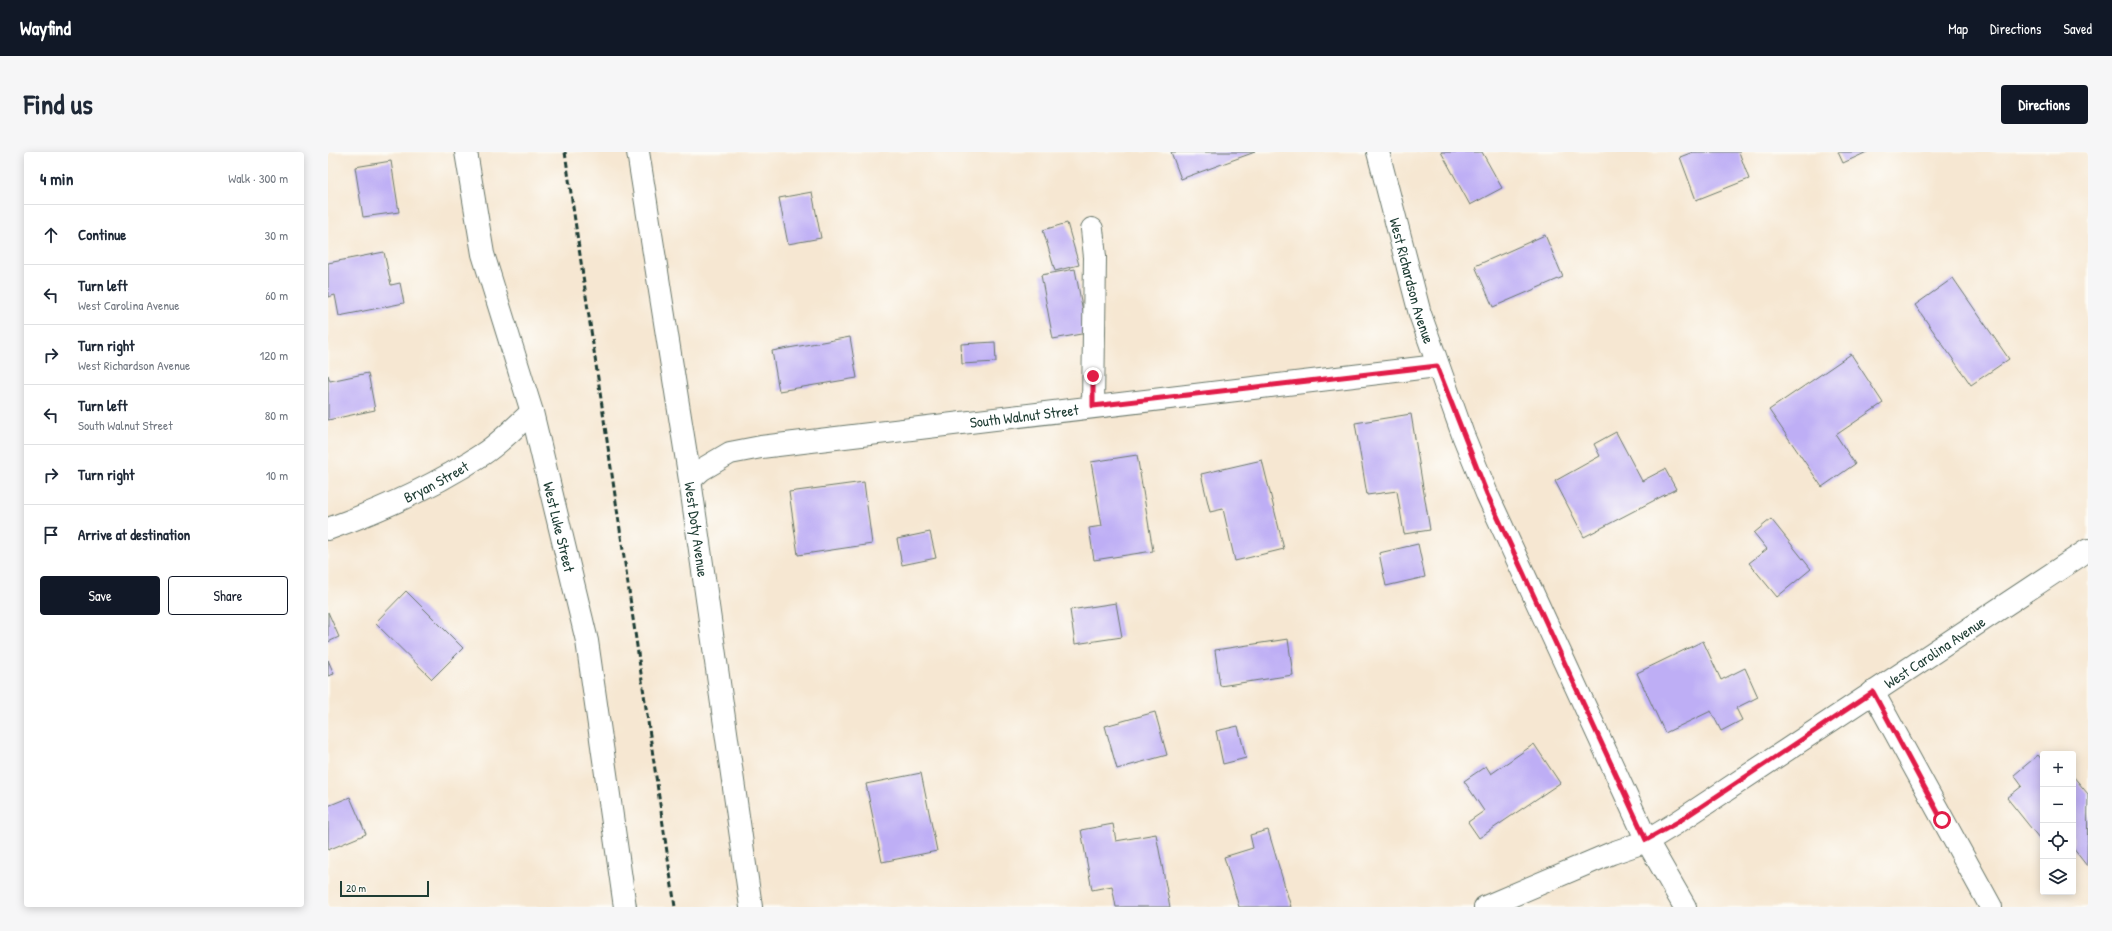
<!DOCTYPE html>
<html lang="en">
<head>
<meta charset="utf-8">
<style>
  body { margin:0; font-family:"Patrick Hand",sans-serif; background:#f6f6f7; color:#1f2937 }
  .controls { position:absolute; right:12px; bottom:12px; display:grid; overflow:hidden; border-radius:4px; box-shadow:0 2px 10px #0003 }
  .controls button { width:36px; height:36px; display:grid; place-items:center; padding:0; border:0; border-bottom:1px solid #e0e1e3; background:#fff; color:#1f2937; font:20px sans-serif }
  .scale { position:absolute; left:12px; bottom:10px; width:89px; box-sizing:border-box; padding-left:4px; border:2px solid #1f3d34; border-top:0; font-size:11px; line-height:14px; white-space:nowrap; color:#1f3d34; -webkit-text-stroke:3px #fdfcf7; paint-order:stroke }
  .stop { position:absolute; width:12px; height:12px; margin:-9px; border:3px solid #e11d48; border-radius:50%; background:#fff }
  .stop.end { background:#e11d48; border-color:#fff; box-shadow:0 1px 4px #0008 }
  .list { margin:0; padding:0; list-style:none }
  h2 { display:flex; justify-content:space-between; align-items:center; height:52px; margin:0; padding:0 16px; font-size:17px }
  h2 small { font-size:13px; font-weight:400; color:#747a83 }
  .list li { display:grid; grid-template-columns:26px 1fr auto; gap:12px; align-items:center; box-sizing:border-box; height:60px; padding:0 16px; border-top:1px solid #e0e1e3 }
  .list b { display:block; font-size:15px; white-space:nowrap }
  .list p { margin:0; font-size:13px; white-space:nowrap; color:#747a83 }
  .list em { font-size:13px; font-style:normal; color:#747a83 }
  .actions { display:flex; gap:8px; padding:12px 16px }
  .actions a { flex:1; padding:9px 0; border:1px solid #111827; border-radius:4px; text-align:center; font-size:14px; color:#111827 }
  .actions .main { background:#111827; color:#fff }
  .icon { flex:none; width:22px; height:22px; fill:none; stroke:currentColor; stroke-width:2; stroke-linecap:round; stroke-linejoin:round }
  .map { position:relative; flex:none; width:1760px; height:755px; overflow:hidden; border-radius:4px }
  header { display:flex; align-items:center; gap:24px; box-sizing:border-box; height:56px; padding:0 20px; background:#111827; color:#fff }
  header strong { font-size:19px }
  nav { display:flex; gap:22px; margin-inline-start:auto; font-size:14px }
  .intro { display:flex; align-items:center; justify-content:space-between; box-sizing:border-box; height:96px; padding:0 24px }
  h1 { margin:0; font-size:28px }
  .button { padding:10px 18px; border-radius:4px; background:#111827; color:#fff; font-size:14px; font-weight:700 }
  main { display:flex; gap:24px; padding:0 24px }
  aside { flex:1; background:#fff; border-radius:4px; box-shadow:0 2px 10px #0003 }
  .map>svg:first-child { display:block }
  .building { fill:#beaef5 }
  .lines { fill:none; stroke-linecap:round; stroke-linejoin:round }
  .minor-casing { stroke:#6a786b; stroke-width:24 }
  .minor { stroke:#fff; stroke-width:22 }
  .rail { stroke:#1f3d34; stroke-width:3; stroke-dasharray:6 3; stroke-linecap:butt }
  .route { stroke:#e11d48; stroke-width:5 }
  .labels { text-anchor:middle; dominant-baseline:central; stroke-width:3.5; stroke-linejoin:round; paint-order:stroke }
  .street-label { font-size:15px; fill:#1f3d34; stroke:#fdfcf7 }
</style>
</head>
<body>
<header>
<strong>Wayfind</strong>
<nav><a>Map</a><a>Directions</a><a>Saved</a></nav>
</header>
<div class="intro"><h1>Find us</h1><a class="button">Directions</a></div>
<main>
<aside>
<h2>4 min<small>Walk · 300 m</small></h2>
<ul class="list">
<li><svg class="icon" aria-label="ahead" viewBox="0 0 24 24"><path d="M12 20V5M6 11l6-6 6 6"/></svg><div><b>Continue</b></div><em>30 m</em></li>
<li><svg class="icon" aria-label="left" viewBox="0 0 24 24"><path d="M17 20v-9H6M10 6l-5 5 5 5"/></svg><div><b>Turn left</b><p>West Carolina Avenue</p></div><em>60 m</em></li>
<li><svg class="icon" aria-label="right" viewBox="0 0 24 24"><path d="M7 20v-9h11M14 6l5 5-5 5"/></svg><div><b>Turn right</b><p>West Richardson Avenue</p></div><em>120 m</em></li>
<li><svg class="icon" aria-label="left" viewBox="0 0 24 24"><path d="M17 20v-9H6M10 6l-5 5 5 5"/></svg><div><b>Turn left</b><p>South Walnut Street</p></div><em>80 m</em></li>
<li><svg class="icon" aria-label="right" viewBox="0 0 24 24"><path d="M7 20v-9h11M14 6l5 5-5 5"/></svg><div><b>Turn right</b></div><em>10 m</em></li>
<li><svg class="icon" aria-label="arrive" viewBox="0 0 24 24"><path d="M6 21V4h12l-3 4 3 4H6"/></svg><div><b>Arrive at destination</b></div></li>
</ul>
<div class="actions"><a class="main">Save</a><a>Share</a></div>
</aside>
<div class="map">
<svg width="1760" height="755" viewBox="0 0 1760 755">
  <rect width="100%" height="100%" fill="#fdfcf7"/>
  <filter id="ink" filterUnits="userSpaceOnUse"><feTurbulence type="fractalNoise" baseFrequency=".025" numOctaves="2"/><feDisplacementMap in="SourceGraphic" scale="8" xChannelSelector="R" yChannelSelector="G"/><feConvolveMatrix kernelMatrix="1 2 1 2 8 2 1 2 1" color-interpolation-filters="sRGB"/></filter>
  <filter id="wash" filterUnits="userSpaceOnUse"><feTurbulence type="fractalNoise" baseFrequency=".012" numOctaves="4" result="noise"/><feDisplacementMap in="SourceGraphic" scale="16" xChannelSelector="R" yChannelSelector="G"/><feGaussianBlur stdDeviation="0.9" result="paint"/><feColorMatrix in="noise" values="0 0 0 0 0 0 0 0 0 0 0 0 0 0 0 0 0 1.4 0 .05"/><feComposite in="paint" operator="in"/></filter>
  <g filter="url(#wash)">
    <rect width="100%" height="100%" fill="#f6e7d2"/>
    <g id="blocks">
      <path class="building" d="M843,0H927L853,27Z
        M1113,0H1154L1174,36L1142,53Z
        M1365,0H1411L1421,27L1368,48L1352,5Z
        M1510,0H1539L1515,11Z
        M63,9L71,60L35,65L27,15Z
        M484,40L493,86L460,92L451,46Z
        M739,71L751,113L727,119L715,78Z
        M1217,83L1235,125L1165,155L1147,114Z
        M56,100L63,133L72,131L76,151L11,164L7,143L0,145V111Z
        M747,117L759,181L725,187L713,123Z
        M1625,126L1681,207L1643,233L1587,153Z
        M522,185L529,226L451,239L444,199Z
        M667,190L668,210L634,212L633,192Z
        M1523,202L1555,251L1508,283L1527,312L1494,335L1441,258Z
        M40,221L47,258L0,268V223L2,229Z
        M1083,262L1102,378L1076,382L1069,339L1039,343L1027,271Z
        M1288,280L1314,329L1337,317L1348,337L1256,385L1227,329L1272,304L1266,292Z
        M809,303L825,399L766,408L761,376L774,374L763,310Z
        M934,308L956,397L907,409L895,357L882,360L873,322Z
        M536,330L544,392L470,403L461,340Z
        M1443,367L1483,417L1449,445L1421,411L1439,397L1426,381Z
        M602,380L608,406L574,413L569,387Z
        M1090,392L1097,425L1058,434L1051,401Z
        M78,439L135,496L104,527L47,471Z
        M788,451L794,485L747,492L742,458Z
        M0,460L11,485L0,490Z
        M960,487L965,523L892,534L887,498Z
        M1375,489L1393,528L1417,516L1430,545L1408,556L1414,568L1393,579L1383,559L1337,581L1309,521Z
        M0,508L6,522L0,524Z
        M827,560L839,603L789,617L777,574Z
        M910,574L918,606L895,612L888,579Z
        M1206,592L1232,631L1151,686L1140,670L1156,659L1136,629L1158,614L1163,622Z
        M1710,603L1715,609V691L1679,646L1694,634L1686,623Z
        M593,621L609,699L554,710L538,632Z
        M1745,624L1760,642L1759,714L1745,696Z
        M22,645L38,682L0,698V654Z
        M785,672L788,689L828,682L842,755H788L784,734L764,738L753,678Z
        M940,678L963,755H911L896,705L925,696L922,683Z"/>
    </g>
  </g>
  <g filter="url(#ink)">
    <use href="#blocks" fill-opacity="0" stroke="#6a786b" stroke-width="1"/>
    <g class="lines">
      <g class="minor-casing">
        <g id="minor">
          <path id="s1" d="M138,0L155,102L204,260L259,489L297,755"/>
          <path id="s2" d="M310,0L362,328L423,755"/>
          <path id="s3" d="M1050,0L1092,162L1135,283L1159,342L1319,689L1357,755"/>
          <path d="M764,77L767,105L765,254"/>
          <path id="s4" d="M362,328L373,318L402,301L433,295L1109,214"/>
          <path id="s5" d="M0,377C53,358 107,334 155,302C172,291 188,274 204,260"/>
          <path d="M1545,540L1663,755"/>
          <path id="s6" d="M1157,755L1284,701L1319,689L1350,670L1760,398"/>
        </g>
      </g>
      <use href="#minor" class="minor"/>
      <path class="rail" d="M237,0L347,755"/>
    </g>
  </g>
  <g class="lines" filter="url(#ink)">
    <path class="route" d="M765,224V254L1109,214L1159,342L1318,688L1350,670L1545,540L1614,668"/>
  </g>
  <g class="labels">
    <g class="street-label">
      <text stroke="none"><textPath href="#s3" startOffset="133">West Richardson Avenue</textPath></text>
      <text stroke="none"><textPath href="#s4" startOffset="345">South Walnut Street</textPath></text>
      <text stroke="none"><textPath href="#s5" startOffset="118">Bryan Street</textPath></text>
      <text stroke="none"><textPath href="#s1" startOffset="387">West Luke Street</textPath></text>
      <text stroke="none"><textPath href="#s2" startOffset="382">West Doty Avenue</textPath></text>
      <text stroke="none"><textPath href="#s6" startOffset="519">West Carolina Avenue</textPath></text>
    </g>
  </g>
</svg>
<div class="controls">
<button>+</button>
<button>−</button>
<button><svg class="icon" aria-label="locate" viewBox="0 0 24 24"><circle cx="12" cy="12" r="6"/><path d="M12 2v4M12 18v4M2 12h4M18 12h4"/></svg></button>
<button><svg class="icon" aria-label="layers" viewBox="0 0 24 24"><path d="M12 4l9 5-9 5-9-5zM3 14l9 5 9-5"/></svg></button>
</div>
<div class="scale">20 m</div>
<div class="stop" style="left:1614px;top:668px"></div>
<div class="stop end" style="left:765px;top:224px"></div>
</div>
</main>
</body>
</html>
